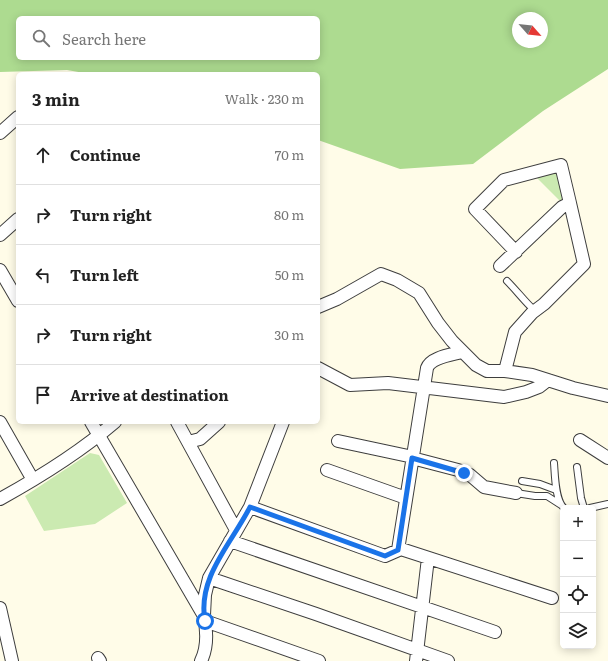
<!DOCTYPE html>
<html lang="en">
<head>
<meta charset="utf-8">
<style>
  body { margin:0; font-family:Literata,serif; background:#f6f6f6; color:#222 }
  .controls { position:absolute; right:12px; bottom:12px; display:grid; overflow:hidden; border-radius:6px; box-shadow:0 2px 10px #0003 }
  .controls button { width:36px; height:36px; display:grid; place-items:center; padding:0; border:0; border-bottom:1px solid #e0e0e0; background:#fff; color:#222; font:20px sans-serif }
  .compass { position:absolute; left:512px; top:12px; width:36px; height:36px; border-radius:50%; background:#fff; box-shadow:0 2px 10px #0003; rotate:117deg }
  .stop { position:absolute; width:12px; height:12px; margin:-9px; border:3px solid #1a73e8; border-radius:50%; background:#fff }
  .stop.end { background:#1a73e8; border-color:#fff; box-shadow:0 1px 4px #0008 }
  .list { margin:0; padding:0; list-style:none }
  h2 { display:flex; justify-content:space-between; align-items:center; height:52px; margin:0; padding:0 16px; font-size:17px }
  h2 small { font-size:13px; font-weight:400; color:#767676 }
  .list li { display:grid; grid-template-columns:26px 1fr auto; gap:12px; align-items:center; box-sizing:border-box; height:60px; padding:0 16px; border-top:1px solid #e0e0e0 }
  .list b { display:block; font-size:15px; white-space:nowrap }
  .list em { font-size:13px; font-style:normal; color:#767676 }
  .icon { flex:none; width:22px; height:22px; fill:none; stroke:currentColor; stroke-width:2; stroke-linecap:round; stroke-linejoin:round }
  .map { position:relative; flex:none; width:608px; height:661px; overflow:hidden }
  .search { position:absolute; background:#fff; box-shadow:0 2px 10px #0003; left:16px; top:16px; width:304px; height:44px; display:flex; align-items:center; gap:10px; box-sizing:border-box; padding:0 14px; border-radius:6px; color:#767676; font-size:15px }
  .panel { position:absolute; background:#fff; box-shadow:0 2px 10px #0003; left:16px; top:72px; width:304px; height:352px; border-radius:6px }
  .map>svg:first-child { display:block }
  .green { fill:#cbeab1 }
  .forest { fill:#addb90; fill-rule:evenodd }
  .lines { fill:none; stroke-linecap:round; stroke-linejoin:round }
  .service-casing { stroke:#3e3e3e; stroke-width:8 }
  .minor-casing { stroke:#3e3e3e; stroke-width:14 }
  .service { stroke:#fff; stroke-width:6 }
  .minor { stroke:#fff; stroke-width:12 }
  .route { stroke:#1a73e8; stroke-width:5 }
</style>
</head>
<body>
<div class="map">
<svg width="608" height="661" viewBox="0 0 608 661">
  <rect width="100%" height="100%" fill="#fffce8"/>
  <path class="green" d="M553,172L558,175L563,195L561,202L536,177Z
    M90,453L99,455L127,503L95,524L44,531L25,496Z"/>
  <path class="forest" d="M0,0H608V69L543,111L473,164L400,169L318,140V74H90L67,70L0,72ZM18,18H318V58H18ZM518,18H542V42H518Z"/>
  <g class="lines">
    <g class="service-casing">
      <path id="service" d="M507,281C517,291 525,302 535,311
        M554,463C555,475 555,500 564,508
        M577,467L581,498L584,508
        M522,481L540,484L556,490
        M516,493L535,496H547L561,505
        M590,508L608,504"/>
    </g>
    <g class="minor-casing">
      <path id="minor" d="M0,133L18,117
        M570,203L584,264L544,304L532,313L515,332L505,371L532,375L573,388L608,396
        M0,235L18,219
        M500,266L562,207L570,203L561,165L504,180L475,209L516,252
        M0,270L18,301
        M318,307L337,299L381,274L397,280L419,293L438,323L452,341L476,365L487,371H505
        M318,368L350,385L388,383L504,397L526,392L539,387L548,380
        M0,422L33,480
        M91,422L204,616C207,631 208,647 201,661
        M177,422L236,530
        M580,440L608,458
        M338,441L413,457
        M188,442L200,439L219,422
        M412,458L458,470L470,475L484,487L516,493
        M327,470L406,498
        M0,499C40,477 80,452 115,422
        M250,507L385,556L401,549L552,598
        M230,541L495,632
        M398,550L427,368C431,357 451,355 462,352
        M209,578L316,614L448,661
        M0,608L12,661
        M204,615L205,595L209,578L250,507L283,422
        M205,621L319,661
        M98,658L100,661
        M416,661L428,558"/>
    </g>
    <use href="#service" class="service"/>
    <use href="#minor" class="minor"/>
  </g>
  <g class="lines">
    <path class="route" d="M205,621C197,577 232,543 250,507L385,556L398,550L412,458L464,473"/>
  </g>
</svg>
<div class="controls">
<button>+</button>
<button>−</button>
<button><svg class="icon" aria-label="locate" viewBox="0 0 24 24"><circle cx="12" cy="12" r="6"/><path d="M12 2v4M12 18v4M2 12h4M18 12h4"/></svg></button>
<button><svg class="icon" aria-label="layers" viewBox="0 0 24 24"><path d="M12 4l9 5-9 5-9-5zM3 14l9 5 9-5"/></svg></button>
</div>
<svg class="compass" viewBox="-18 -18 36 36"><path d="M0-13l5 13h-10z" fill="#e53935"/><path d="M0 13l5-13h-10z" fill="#767676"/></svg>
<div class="stop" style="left:205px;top:621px"></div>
<div class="stop end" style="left:464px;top:473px"></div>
<div class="search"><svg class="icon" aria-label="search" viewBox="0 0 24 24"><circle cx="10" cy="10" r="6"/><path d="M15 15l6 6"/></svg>Search here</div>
<section class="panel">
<h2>3 min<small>Walk · 230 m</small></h2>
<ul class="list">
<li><svg class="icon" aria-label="ahead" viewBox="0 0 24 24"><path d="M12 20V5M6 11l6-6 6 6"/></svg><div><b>Continue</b></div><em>70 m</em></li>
<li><svg class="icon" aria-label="right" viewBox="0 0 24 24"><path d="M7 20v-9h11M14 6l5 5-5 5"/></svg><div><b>Turn right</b></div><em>80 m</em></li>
<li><svg class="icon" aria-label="left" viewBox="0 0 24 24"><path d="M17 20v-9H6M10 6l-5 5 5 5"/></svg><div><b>Turn left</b></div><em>50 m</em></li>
<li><svg class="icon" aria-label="right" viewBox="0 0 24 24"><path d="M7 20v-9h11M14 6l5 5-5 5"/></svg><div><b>Turn right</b></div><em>30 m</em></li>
<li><svg class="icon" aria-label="arrive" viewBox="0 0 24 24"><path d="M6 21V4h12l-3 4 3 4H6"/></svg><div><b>Arrive at destination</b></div></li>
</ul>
</section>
</div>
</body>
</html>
